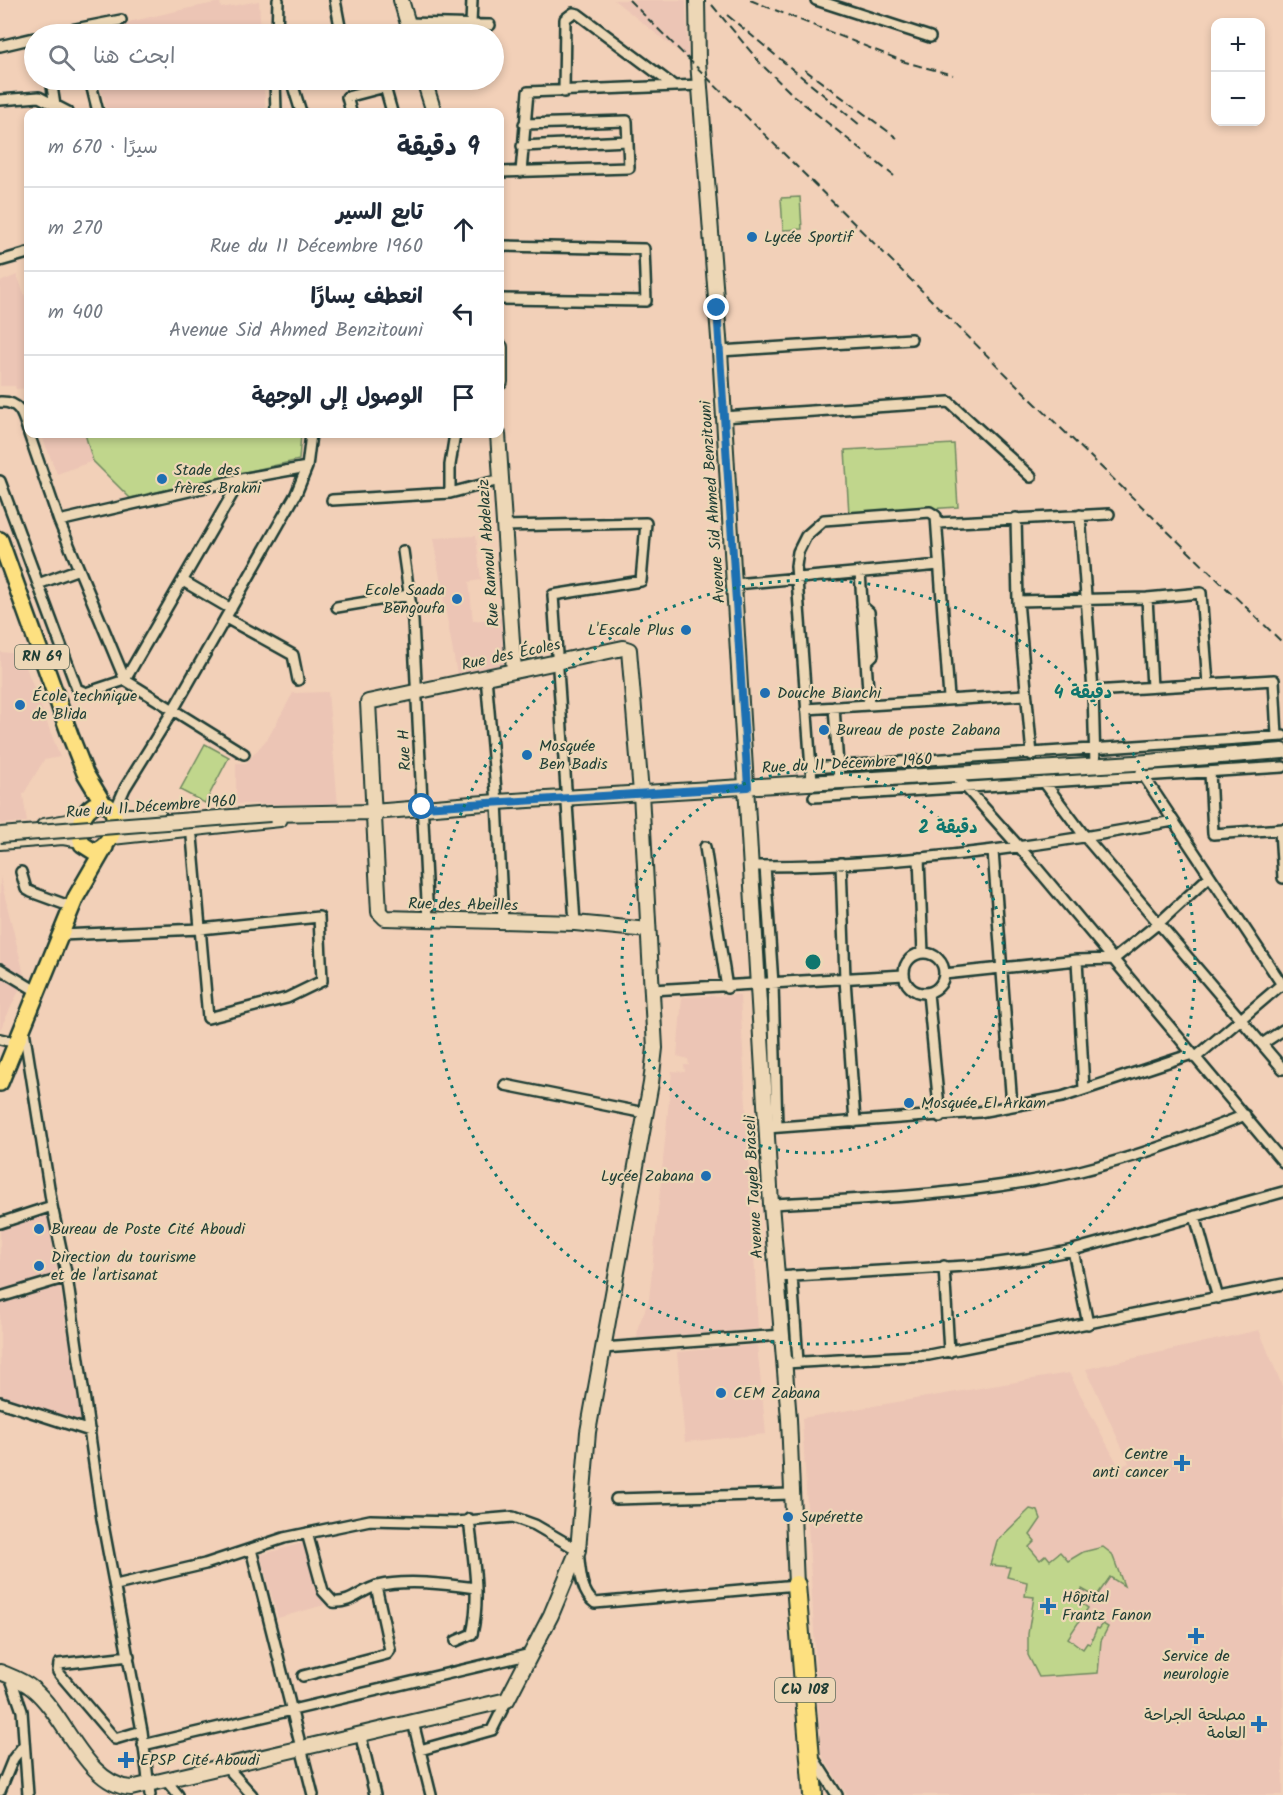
<!DOCTYPE html>
<html lang="ar">
<head>
<meta charset="utf-8">
<style>
  body { margin:0; font-family:Kalam,"Playpen Sans Arabic",sans-serif; background:#f6f6f7; color:#1f2937; direction:rtl }
  .controls { position:absolute; right:18px; top:18px; display:grid; overflow:hidden; border-radius:12px; box-shadow:0 3px 9px #0003 }
  .controls button { width:54px; height:54px; display:grid; place-items:center; padding:0; border:0; border-bottom:2px solid #e0e1e3; background:#fff; color:#1f2937; font:30px sans-serif }
  .stop { position:absolute; width:18px; height:18px; margin:-14px; border:4px solid #1f6fb2; border-radius:50%; background:#fff }
  .stop.end { background:#1f6fb2; border-color:#fff; box-shadow:0 2px 6px #0008 }
  .list { margin:0; padding:0; list-style:none }
  h2 { display:flex; justify-content:space-between; align-items:center; height:78px; margin:0; padding:0 24px; font-size:26px }
  h2 small { font-size:20px; font-weight:400; color:#747a83 }
  .list li { display:grid; grid-template-columns:39px 1fr auto; gap:18px; align-items:center; box-sizing:border-box; height:84px; padding:0 24px; border-top:2px solid #e0e1e3 }
  .list b { display:block; font-size:22px; white-space:nowrap }
  .list p { margin:0; font-size:20px; white-space:nowrap; color:#747a83 }
  .list em { font-size:20px; font-style:normal; color:#747a83 }
  .icon { flex:none; width:33px; height:33px; fill:none; stroke:currentColor; stroke-width:2; stroke-linecap:round; stroke-linejoin:round }
  .map { position:relative; flex:none; width:1283px; height:1795px; overflow:hidden; direction:ltr }
  .search { position:absolute; background:#fff; box-shadow:0 3px 9px #0003; left:24px; top:24px; width:480px; height:66px; display:flex; align-items:center; gap:15px; box-sizing:border-box; padding:0 21px; border-radius:33px; color:#747a83; font-size:22px }
  .panel { position:absolute; background:#fff; box-shadow:0 3px 9px #0003; left:24px; top:108px; width:480px; height:330px; border-radius:12px; direction:rtl }
  .map>svg:first-child { display:block }
  .built { fill:#ecc5b5 }
  .green { fill:#c0d68c; stroke:#708a60; stroke-width:1.5 }
  .lines { fill:none; stroke-linecap:round; stroke-linejoin:round }
  .street-casing { stroke:#1f3d34; stroke-width:14 }
  .secondary-casing { stroke:#1f3d34; stroke-width:18 }
  .primary-casing { stroke:#1f3d34; stroke-width:20 }
  .highway-casing { stroke:#1f3d34; stroke-width:22 }
  .street { stroke:#edd7b6; stroke-width:9 }
  .secondary { stroke:#edd7b6; stroke-width:14 }
  .primary { stroke:#fde080; stroke-width:15 }
  .highway { stroke:#fde080; stroke-width:18 }
  .rail { stroke:#1f3d34; stroke-width:2; stroke-dasharray:9 4.5; stroke-linecap:butt }
  .secondary-bridge-casing { stroke:#1f3d34; stroke-width:18; stroke-linecap:butt }
  .secondary-bridge { stroke:#edd7b6; stroke-width:14 }
  .route { stroke:#1f6fb2; stroke-width:8 }
  .ring { fill:none; stroke:#0f766e; stroke-width:3; stroke-dasharray:3 6 }
  .poi-dot { fill:#1f6fb2; stroke:#edd7b6; stroke-width:2 }
  .labels { text-anchor:middle; dominant-baseline:central; stroke-width:4.5; stroke-linejoin:round; paint-order:stroke }
  .shield { fill:#edd7b6; stroke:#5d6b5b; stroke-width:1.5 }
  .shield-label { font-size:15px; font-weight:bold; fill:#1f3d34 }
  .poi-label { font-size:16px; fill:#1f3d34; stroke:#edd7b6; text-anchor:start }
  .street-label { font-size:16px; fill:#1f3d34; stroke:#edd7b6 }
  .centre { fill:#0f766e; stroke:#edd7b6; stroke-width:3 }
  .ring-label { font-size:18px; text-anchor:middle; font-weight:bold; fill:#0f766e; stroke:#edd7b6; stroke-width:4.5; stroke-linejoin:round; paint-order:stroke }
</style>
</head>
<body>
<div class="map">
<svg width="1283" height="1795" viewBox="0 0 1283 1795">
  <rect width="100%" height="100%" fill="#f2d0b8"/>
  <filter id="ink" filterUnits="userSpaceOnUse"><feTurbulence type="fractalNoise" baseFrequency=".0167" numOctaves="2"/><feDisplacementMap in="SourceGraphic" scale="12" xChannelSelector="R" yChannelSelector="G"/><feConvolveMatrix kernelMatrix="1 2 1 2 8 2 1 2 1" color-interpolation-filters="sRGB"/></filter>
  <g filter="url(#ink)">
    <path class="built" d="M614,0H686L688,59Z
      M259,1L261,34H90L93,30L190,8L220,2L221,8Z
      M99,80H263L266,112H107Z
      M17,275L28,304V388L16,389L15,386H0V282Z
      M41,434H85L93,461L57,474Z
      M476,536L481,580L469,582L473,621L508,617L512,662L457,675L433,538Z
      M0,652L21,654L60,757L44,760L23,795L27,822L0,824Z
      M328,692L338,805L236,804V763H246L268,738L293,693Z
      M0,877L25,978L0,1030Z
      M740,995L758,1329L637,1339L638,1327L649,1300L672,1071L685,1072L684,1065H689L688,1059L677,1056L682,997Z
      M45,1201L83,1422L0,1397V1216Z
      M1259,1330L1283,1388V1795H847L821,1754L802,1418L1069,1373L1119,1467L1129,1463L1086,1369Z
      M757,1345L766,1434L685,1442L677,1352Z
      M306,1542L324,1605L278,1618L260,1555Z"/>
    <path class="green" d="M800,197L802,229L783,230L781,198Z
      M85,434H301L299,460L130,498L93,461Z
      M954,444L958,507L849,514L845,450Z
      M205,744L229,757L205,803L180,790Z
      M1030,1509L1038,1511L1041,1519L1030,1535L1035,1541L1029,1547L1040,1560L1046,1555L1050,1560L1060,1552L1068,1561L1083,1552L1103,1547L1112,1554L1124,1586L1110,1577L1096,1597L1082,1589L1075,1599L1088,1608L1068,1638L1083,1649L1087,1643L1090,1644L1097,1628L1099,1629L1103,1624L1108,1627L1101,1641L1098,1673L1039,1677L1028,1655V1634L1034,1597L1025,1596L1027,1582L1007,1577L1010,1567L990,1565L997,1541Z"/>
    <g class="lines">
      <g class="street-casing">
        <path id="street" d="M816,0L930,37
          M407,23L490,25
          M471,24L472,0
          M50,34L121,20
          M277,34L278,0
          M310,34L341,32L335,0
          M0,46L34,38
          M51,80L56,112
          M90,80L98,112
          M275,80L276,112
          M292,83L301,112
          M564,92L565,19L573,13L578,14L673,85
          M0,100L39,97L68,112
          M351,112L347,97L385,87L392,112
          M522,146L628,141
          M500,172L629,168L627,121L524,124
          M521,172L528,92L700,85
          M500,246L644,249L646,301L500,299
          M0,261L28,253
          M720,351L911,339
          M0,402C20,401 23,415 28,431
          M723,417L949,402L1031,477
          M29,434L59,521L125,680L244,754
          M241,479L307,467
          M0,481L77,689L86,693L125,680L241,479L59,521
          M450,493V465L455,434
          M332,500L450,493L500,480
          M1080,515L1093,691L1095,765
          M1016,518L1018,601L1032,755
          M938,523L1109,514
          M503,526L646,523L641,581L553,595L575,923
          M403,551L413,621L428,921
          M860,572L869,705
          M183,581L231,609
          M38,584L79,569
          M735,584L939,565
          M1147,598L1152,687
          M1018,601L1147,598L1201,593L1208,684
          M862,606L869,612L873,655L866,662
          M337,607L409,595
          M226,618L293,655L298,680
          M486,677L497,802L503,922
          M1093,691L1274,680L1277,736
          M834,707L839,780
          M806,709L1026,695
          M811,768L1283,736
          M1141,772L1283,986
          M1210,772L1213,834L1283,829
          M954,774L1021,849L1283,1162
          M812,782L796,566L798,552L806,536L824,520L930,512L936,516L949,698
          M1044,782L1086,838L1283,1069
          M814,797L1283,767
          M114,813L125,788L172,712L296,494L307,467L311,434
          M1280,830L1283,878
          M705,847L727,988
          M993,851L1012,1106
          M919,858L923,953
          M841,863L845,979L855,1122
          M751,866C893,867 1034,848 1173,821
          M765,866L773,984L777,1127
          M21,872L26,889L31,892L72,907
          M61,935L200,929L319,917L322,981L287,998L208,1018L192,837
          M904 973a20 20 0 1 1 40 0a20 20 0 1 1-40 0Z
          M1077,960L1084,1089
          M0,969L38,992
          M944,974L1077,960L1114,959L1160,922L1210,876
          M652,990L904,975
          M928,993L940,1117
          M24,1030L52,1206L67,1277L102,1519L142,1731L150,1795
          M0,1039L17,1043
          M1262,1044L1283,1030
          M1195,1058L1282,984
          M505,1085L645,1113
          M767,1128L979,1112L1062,1097L1192,1054
          M771,1204C874,1199 980,1194 1080,1171C1137,1157 1191,1137 1245,1115
          M1195,1216L1218,1298
          M0,1223L52,1206
          M1073,1250L1088,1324
          M944,1266L949,1352
          M792,1276L798,1362
          M777,1277L983,1265L1028,1259L1073,1250L1283,1192
          M0,1297L67,1277
          M603,1348L783,1335
          M785,1363L929,1355L1283,1284
          M0,1402L90,1431
          M616,1499L791,1494
          M307,1533L323,1591L333,1602C351,1604 361,1590 377,1586C406,1579 446,1584 476,1588
          M251,1549L313,1795
          M116,1585L205,1564L284,1538L370,1520L455,1522L513,1517L535,1525L578,1550C580,1567 580,1593 595,1603L796,1585
          M456,1641L472,1634C481,1597 473,1557 469,1519
          M129,1656L59,1664L58,1672L115,1739L142,1731
          M10,1676L22,1711L28,1795
          M303,1676L387,1654L390,1650L376,1586
          M413,1722L431,1795
          M360,1733L375,1795
          M143,1745L531,1654
          M420,1750L492,1730L507,1700
          M814,1759L837,1795
          M225,1765L252,1795
          M165,1779L178,1795
          M0,1791L13,1759L23,1746"/>
      </g>
      <g class="secondary-casing">
        <path id="secondary" d="M401,0L411,34
          M697,0L698,61L720,351L771,1204L789,1419L796,1585
          M424,80L434,112
          M500,347V382
          M498,434L514,671
          M270,814L373,812L497,802L1135,763L1283,751
          M114,816H159
          M44,826L67,822L85,814
          M112,837L280,819
          M0,842L63,837L81,840
          M0,1672C12,1677 24,1681 33,1689C66,1716 86,1785 131,1788L507,1700L551,1615L578,1550L588,1432L651,1083L655,1048L641,793L629,650L623,648L368,702L379,912L385,918L575,923L648,930"/>
      </g>
      <g class="primary-casing">
        <path id="primary" d="M0,540L70,735L85,773L103,803
          M98,803C126,804 115,848 93,851L82,844C77,828 82,809 98,803Z
          M0,1083L76,897L105,847"/>
      </g>
      <g class="highway-casing">
        <path id="highway" d="M796,1585L813,1795"/>
      </g>
      <use href="#street" class="street"/>
      <use href="#secondary" class="secondary"/>
      <use href="#primary" class="primary"/>
      <use href="#highway" class="highway"/>
      <path class="rail" d="M629,0L1036,404L1283,643
        M750,0L905,62L953,75
        M712,5L761,64L794,96L894,176
        M727,15L861,126
        M805,70L897,138"/>
      <g class="secondary-bridge-casing">
        <path id="secondary-bridge" d="M0,835L270,814"/>
      </g>
      <use href="#secondary-bridge" class="secondary-bridge"/>
    </g>
  </g>
  <g class="lines" filter="url(#ink)">
    <path class="route" d="M422,807L748,787L717,308"/>
  </g>
  <g class="ring">
    <circle cx="813" cy="962" r="191"/>
    <circle cx="813" cy="962" r="382"/>
  </g>
  <g class="poi-dot">
    <circle cx="752" cy="237" r="6"/>
    <circle cx="162" cy="479" r="6"/>
    <circle cx="457" cy="599" r="6"/>
    <circle cx="686" cy="630" r="6"/>
    <circle cx="765" cy="693" r="6"/>
    <circle cx="20" cy="705" r="6"/>
    <circle cx="824" cy="730" r="6"/>
    <circle cx="527" cy="755" r="6"/>
    <circle cx="909" cy="1103" r="6"/>
    <circle cx="706" cy="1176" r="6"/>
    <circle cx="39" cy="1229" r="6"/>
    <circle cx="39" cy="1266" r="6"/>
    <circle cx="721" cy="1393" r="6"/>
    <path d="M1179 1454h6v6h6v6h-6v6h-6v-6h-6v-6h6z"/>
    <circle cx="788" cy="1517" r="6"/>
    <path d="M1045 1597h6v6h6v6h-6v6h-6v-6h-6v-6h6z"/>
    <path d="M1193 1627h6v6h6v6h-6v6h-6v-6h-6v-6h6z"/>
    <path d="M1256 1715h6v6h6v6h-6v6h-6v-6h-6v-6h6z"/>
    <path d="M123 1751h6v6h6v6h-6v6h-6v-6h-6v-6h6z"/>
  </g>
  <g class="labels">
    <g class="shield">
      <rect x="15" y="645" width="54" height="24" rx="4.5"/>
      <rect x="775" y="1678" width="60" height="24" rx="4.5"/>
    </g>
    <g class="shield-label">
      <text x="42" y="657">RN 69</text>
      <text x="805" y="1690">CW 108</text>
    </g>
    <g class="poi-label">
      <text x="764" y="237">Lycée Sportif</text>
      <text x="174" y="470">Stade des<tspan x="174" dy="18">frères Brakni</tspan></text>
      <text x="445" y="590" text-anchor="end">Ecole Saada<tspan x="445" dy="18">Bengoufa</tspan></text>
      <text x="674" y="630" text-anchor="end">L'Escale Plus</text>
      <text x="777" y="693">Douche Bianchi</text>
      <text x="32" y="696">École technique<tspan x="32" dy="18">de Blida</tspan></text>
      <text x="836" y="730">Bureau de poste Zabana</text>
      <text x="539" y="746">Mosquée<tspan x="539" dy="18">Ben Badis</tspan></text>
      <text x="921" y="1103">Mosquée El Arkam</text>
      <text x="694" y="1176" text-anchor="end">Lycée Zabana</text>
      <text x="51" y="1229">Bureau de Poste Cité Aboudi</text>
      <text x="51" y="1257">Direction du tourisme<tspan x="51" dy="18">et de l'artisanat</tspan></text>
      <text x="733" y="1393">CEM Zabana</text>
      <text x="1168" y="1454" text-anchor="end">Centre<tspan x="1168" dy="18">anti cancer</tspan></text>
      <text x="800" y="1517">Supérette</text>
      <text x="1062" y="1597">Hôpital<tspan x="1062" dy="18">Frantz Fanon</tspan></text>
      <text x="1196" y="1656" text-anchor="middle">Service de<tspan x="1196" dy="18">neurologie</tspan></text>
      <text x="1246" y="1715" text-anchor="end">مصلحة الجراحة<tspan x="1246" dy="18">العامة</tspan></text>
      <text x="140" y="1760">EPSP Cité Aboudi</text>
    </g>
    <g class="street-label">
      <text transform="translate(713 502) rotate(-94)">Avenue Sid Ahmed Benzitouni</text>
      <text transform="translate(489 553) rotate(-94)">Rue Ramoul Abdelaziz</text>
      <text transform="translate(511 655) rotate(-12)">Rue des Écoles</text>
      <text transform="translate(405 750) rotate(-93)">Rue H</text>
      <text transform="translate(847 764) rotate(-3)">Rue du 11 Décembre 1960</text>
      <text transform="translate(151 807) rotate(-4)">Rue du 11 Décembre 1960</text>
      <text transform="translate(463 905) rotate(1)">Rue des Abeilles</text>
      <text transform="translate(754 1187) rotate(-93)">Avenue Tayeb Braseli</text>
    </g>
  </g>
  <circle cx="813" cy="962" r="9" class="centre"/>
  <g class="ring-label">
    <text x="1083" y="698">4 دقيقة</text>
    <text x="948" y="833">2 دقيقة</text>
  </g>
</svg>
<div class="controls">
<button>+</button>
<button>−</button>
</div>
<div class="stop" style="left:422px;top:807px"></div>
<div class="stop end" style="left:717px;top:308px"></div>
<div class="search"><svg class="icon" aria-label="search" viewBox="0 0 24 24"><circle cx="10" cy="10" r="6"/><path d="M15 15l6 6"/></svg>ابحث هنا</div>
<section class="panel">
<h2>9 دقيقة<small>سيرًا · 670 m</small></h2>
<ul class="list">
<li><svg class="icon" aria-label="ahead" viewBox="0 0 24 24"><path d="M12 20V5M6 11l6-6 6 6"/></svg><div><b>تابع السير</b><p>Rue du 11 Décembre 1960</p></div><em>270 m</em></li>
<li><svg class="icon" aria-label="left" viewBox="0 0 24 24"><path d="M17 20v-9H6M10 6l-5 5 5 5"/></svg><div><b>انعطف يسارًا</b><p>Avenue Sid Ahmed Benzitouni</p></div><em>400 m</em></li>
<li><svg class="icon" aria-label="arrive" viewBox="0 0 24 24"><path d="M6 21V4h12l-3 4 3 4H6"/></svg><div><b>الوصول إلى الوجهة</b></div></li>
</ul>
</section>
</div>
</body>
</html>
